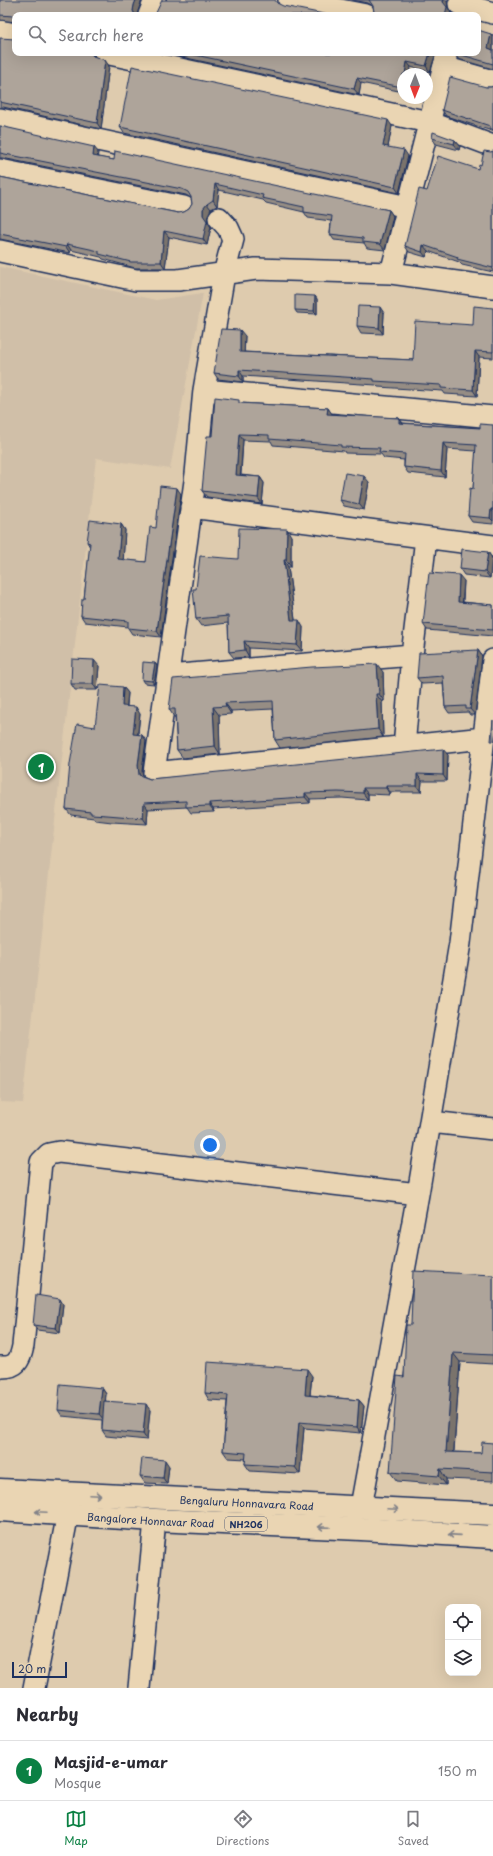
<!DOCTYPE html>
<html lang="en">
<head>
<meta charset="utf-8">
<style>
  body { margin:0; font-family:"Playpen Sans",sans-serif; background:#f2f2f3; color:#2b2b33 }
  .controls { position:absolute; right:12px; bottom:12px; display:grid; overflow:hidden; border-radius:8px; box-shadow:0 4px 16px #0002 }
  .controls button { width:36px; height:36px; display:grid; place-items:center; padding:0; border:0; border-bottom:1px solid #e1e1e2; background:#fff; color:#2b2b33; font:20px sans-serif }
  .compass { position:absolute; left:397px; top:68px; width:36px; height:36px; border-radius:50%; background:#fff; box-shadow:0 4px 16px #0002; rotate:181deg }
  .scale { position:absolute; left:12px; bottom:10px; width:55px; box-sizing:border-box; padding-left:4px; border:2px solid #1b2f5e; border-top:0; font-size:11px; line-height:14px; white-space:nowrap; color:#1b2f5e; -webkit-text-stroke:3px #ead5b3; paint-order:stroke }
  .you { position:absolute; left:210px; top:1145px; width:14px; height:14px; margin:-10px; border:3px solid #fff; border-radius:50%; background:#1a73e8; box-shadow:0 0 0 6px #1a73e833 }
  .badge { display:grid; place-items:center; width:26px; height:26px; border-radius:50%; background:#0b8043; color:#fff; font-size:13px; font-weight:700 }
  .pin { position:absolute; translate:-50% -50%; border:2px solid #fff; box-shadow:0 1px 4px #0006 }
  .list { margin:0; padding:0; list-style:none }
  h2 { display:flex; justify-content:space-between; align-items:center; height:52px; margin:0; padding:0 16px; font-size:17px }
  h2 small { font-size:13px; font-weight:400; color:#7c7c81 }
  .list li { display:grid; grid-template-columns:26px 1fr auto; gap:12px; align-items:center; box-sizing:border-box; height:60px; padding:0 16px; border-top:1px solid #e1e1e2 }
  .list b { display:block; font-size:15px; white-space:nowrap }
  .list p { margin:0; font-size:13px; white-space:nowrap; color:#7c7c81 }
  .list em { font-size:13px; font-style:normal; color:#7c7c81 }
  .icon { flex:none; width:22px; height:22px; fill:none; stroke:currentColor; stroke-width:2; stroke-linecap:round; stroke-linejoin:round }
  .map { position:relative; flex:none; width:493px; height:1688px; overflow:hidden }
  .search { position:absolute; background:#fff; box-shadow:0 4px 16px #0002; left:12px; right:12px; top:12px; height:44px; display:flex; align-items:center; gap:10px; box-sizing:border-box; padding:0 14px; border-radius:8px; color:#7c7c81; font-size:15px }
  .sheet { height:112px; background:#fff }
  nav { display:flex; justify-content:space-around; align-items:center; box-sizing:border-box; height:56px; border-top:1px solid #e1e1e2; background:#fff; font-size:11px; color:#7c7c81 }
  nav a { display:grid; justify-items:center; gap:2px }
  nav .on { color:#0b8043 }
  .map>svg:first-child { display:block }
  .built { fill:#d0bfa8 }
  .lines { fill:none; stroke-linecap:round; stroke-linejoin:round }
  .minor-casing { stroke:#1b2f5e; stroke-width:24 }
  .major-casing { stroke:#1b2f5e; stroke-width:25 }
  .minor { stroke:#ead5b3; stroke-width:21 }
  .major { stroke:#ead5b3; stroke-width:22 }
  .wall { fill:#968d84; stroke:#1b2f5e }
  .shaded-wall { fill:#7a736c; stroke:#1b2f5e }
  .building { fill:#aea49a; stroke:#1b2f5e }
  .oneway { stroke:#828288 }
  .labels { text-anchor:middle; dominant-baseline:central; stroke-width:4; stroke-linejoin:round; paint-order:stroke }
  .shield { fill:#ead5b3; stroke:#596178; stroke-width:1 }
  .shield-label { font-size:9px; font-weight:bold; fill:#1b2f5e }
  .street-label { font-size:10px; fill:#1b2f5e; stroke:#ead5b3 }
</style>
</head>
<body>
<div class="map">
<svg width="493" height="1688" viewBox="0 0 493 1688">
  <rect width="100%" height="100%" fill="#decbae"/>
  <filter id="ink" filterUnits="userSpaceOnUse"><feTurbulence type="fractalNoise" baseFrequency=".025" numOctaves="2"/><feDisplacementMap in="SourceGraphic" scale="8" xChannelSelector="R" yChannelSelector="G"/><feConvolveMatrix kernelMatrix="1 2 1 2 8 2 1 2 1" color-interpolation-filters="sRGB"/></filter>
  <g filter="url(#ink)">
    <path class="built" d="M0,267L156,300L203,293L170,469L96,458L23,1103L0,1102Z"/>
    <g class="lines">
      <g class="minor-casing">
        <path id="minor" d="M289,0L366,15
          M459,4L493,13
          M149,15L155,0
          M0,31L15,34
          M105,53L429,122L493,146
          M444,67L493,81
          M0,119L408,207
          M0,170L184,207
          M219,218L228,228L233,239L224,274L204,390L196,474L154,773L484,738
          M0,251L136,280H178L256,269L391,273L493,287
          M391,273L447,53
          M204,390L493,417
          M191,507L493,546
          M168,676L412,655
          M404,747L412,655L426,538
          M431,1122L493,1129
          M0,1367C16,1368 20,1361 23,1346L41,1162L49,1154L59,1152L418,1194
          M361,1507L418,1194L460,943L493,660
          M34,1688L68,1513
          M139,1688L155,1520"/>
      </g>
      <g class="major-casing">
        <g id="major">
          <path id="s1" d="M0,1490L493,1514"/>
          <path id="s2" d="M0,1510L155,1520L361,1529L493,1537"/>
        </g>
      </g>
      <use href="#minor" class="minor"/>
      <use href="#major" class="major"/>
    </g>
    <path class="wall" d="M0,0L138,11L15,15V22L0,20Z
      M352,0H448L447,1L448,8L451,13L450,15H372L374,12L373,6L368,3Z
      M491,34L493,36V69L458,59L454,53Z
      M0,38L15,53H93L94,56L109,66L101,129L3,107H0Z
      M163,53H436L430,72L411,67L403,74V92L361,83L359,95Z
      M493,86V132L492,131L446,116L442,110L486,87H491Z
      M0,126L98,152L97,157L389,210L393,216L385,250L367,248L364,243L334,240L330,234L331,221L308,218L304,212L266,203L263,200L219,190L217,206L211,209L208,215L207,221L211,227L207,245L169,237L165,268H135L103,259L101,257L71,250L70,253L0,239V177L178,213L184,212L189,209L192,204L191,198L186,195L2,158H0Z
      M392,126L388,147L408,156L399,193L124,133L120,127Z
      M432,138L455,140L460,146L459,150L436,144Z
      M493,151V272L462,265L459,262L428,251L426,257L409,252L405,246L427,191L478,169L491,152Z
      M315,296L317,299V314L297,313L295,310Z
      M493,308V358L479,357L477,396L445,394L443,391L378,387L376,385L243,376V382L218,379L214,373L245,336L244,352L413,360L473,325Z
      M384,313L383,334L361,333L357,326Z
      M241,403L328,408L332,415L399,418L403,423L480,428L493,425V524L472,522L468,516L473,489L476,451L447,449L445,477L408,473L404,467V460L384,458L381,454L345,453L344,451L273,445L271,441L243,440L241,475L260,477L264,483L262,504L207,497L202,491L212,436Z
      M369,482L364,510L344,506L340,500Z
      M181,494L161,637L132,634L128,628V627L85,622L81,616L84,599L90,547L87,542L121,524L125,530L123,560L146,562L156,528Z
      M291,536V567H288L295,620L303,627L302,651L249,648V657L234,658L229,652L228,623L201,626L196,619V589L238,559Z
      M488,552L492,558L490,578L464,575L460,569Z
      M464,581L463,602L493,605V636L427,630L423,624Z
      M478,650L482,656L475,715H470L468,712L449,713L445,707L443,683L422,684L417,678Z
      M155,663L157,666L154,684L144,683L142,680Z
      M99,666L97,690H75L71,684Z
      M383,672L384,701L382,702L383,737L280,748L275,740L273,709L231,711V714L219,715L220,754L183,758L177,750L175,717H174L169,709Z
      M123,687L128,693L127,706L140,714L138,734L142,735L146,741L142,771L143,776L150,779L448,755L447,781H422L421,792H390V795L368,794V800L342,798L310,799V803L213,809L214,812L191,813L187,807L148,809L147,824L112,822L95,820L94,818L71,815L66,809L95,727Z
      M493,1275V1364L460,1362L454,1452L481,1453L493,1443V1481L446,1479V1485L397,1481L390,1472L411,1325Z
      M63,1304L60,1333L37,1330L33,1325Z
      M312,1376L310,1395L359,1400L364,1406L361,1433L304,1428L300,1474L250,1471L245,1464L246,1459L228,1458L223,1451L227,1401L209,1400L205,1393Z
      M102,1388L106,1394L105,1401L150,1410L147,1440L106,1436L102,1430V1420L62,1416L58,1410Z
      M169,1466L167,1484L145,1483L140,1476Z"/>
    <path class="shaded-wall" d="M136,0H142L138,11L137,15H135L133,11L134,5Z
      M443,0H448L447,1L448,8L451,13L450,15H445Z
      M491,34L493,36V50L488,48Z
      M430,53H436L430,72L426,66Z
      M105,60L109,66L101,129L97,123Z
      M407,62L411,67L410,74H405Z
      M357,78L361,83L359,95L354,89Z
      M388,120L392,126L387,152L383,146Z
      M455,140L460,146L459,150L454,144Z
      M94,147L98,152L97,162L93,156Z
      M404,150L408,156L399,193L395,187Z
      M215,184L219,190L217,206L213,200Z
      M207,204L211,209L208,215L207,221L211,227L207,245L203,239V209Z
      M389,210L393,216L385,250L380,244Z
      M164,231L169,237L165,268L161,262Z
      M67,244L71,250L70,253L66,247Z
      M423,245L428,251L426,257L422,252Z
      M315,296L317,299V314L314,311Z
      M380,307L384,313L383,334L379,328Z
      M240,330L245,336L244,358L240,352Z
      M475,351L479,357L477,396L473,390Z
      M239,370L243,376V382L239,376Z
      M328,408L332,414V421L327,414Z
      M399,418L403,425L399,423Z
      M239,434L243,440L240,481L236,475Z
      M443,443L447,449L445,477L441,471Z
      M364,476L369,482L364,510L359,504Z
      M260,477L264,483L262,504L258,498Z
      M177,488L181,494L161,637L157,631Z
      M491,509L493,512V521L490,518Z
      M121,524L125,530L123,565L118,559Z
      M287,529L291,536V567L286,560Z
      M488,552L492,558L490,578L485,572Z
      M284,560L288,567L296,627L291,620Z
      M459,575L464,581L462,608L458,602Z
      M299,620L303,627L302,651L297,645Z
      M244,641L249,648V657L245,650Z
      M478,650L482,656L475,715L470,709Z
      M94,660L99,666L97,690L93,684Z
      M155,663L157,666L154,684L152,681Z
      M377,664L383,672L384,701L379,694Z
      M123,687L128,693L126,712L122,706Z
      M376,694L382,702L383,737L378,729Z
      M225,703L231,711V714L226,706Z
      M136,707L140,714L137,740L133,734Z
      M213,707L219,715L220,754L215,746Z
      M142,735L146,741L142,771L144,781L139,775L138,765Z
      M443,749L448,755L447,781L443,775Z
      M417,774L422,781L421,792L417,786Z
      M386,786L390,792V795L386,788Z
      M363,788L368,794V800L363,793Z
      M305,793L310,799V803L305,797Z
      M144,803L148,809L147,824L143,818Z
      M209,803L213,809L214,812L209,806Z
      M60,1299L63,1304L60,1333L56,1328Z
      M453,1353L460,1362L453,1462L446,1452Z
      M307,1369L312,1376L309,1402L305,1395Z
      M102,1388L106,1394L104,1420L99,1414Z
      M359,1400L364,1406L361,1433L357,1427Z
      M146,1404L150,1410L147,1440L143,1434Z
      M299,1422L304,1428L300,1474L295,1467Z
      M165,1460L169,1466L167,1484L163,1478Z
      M440,1469L446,1479V1485L439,1476Z"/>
    <path class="building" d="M0,0H136L134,5L133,11L135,15H15V17L13,16L0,15Z
      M162,0H275L277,3L283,6L329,15H155Z
      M369,0H443V2L447,7L445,15H372L374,12L373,6Z
      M478,30L491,34L488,48L493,50V64L455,53H478Z
      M0,38L15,39V53H91L93,56L105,60L97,123L0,102Z
      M186,53H430L426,66L407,62L405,74H403L402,87L357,78L354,89Z
      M132,66L388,120L383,146L404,150L395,187L120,127Z
      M450,77L486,87H491L493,86V130L490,128V126L442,110Z
      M0,126L94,147L93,156L114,160L115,151L389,210L380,244L363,242V238L330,234L332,216L304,212V207L262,198L263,195L215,184L213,200L207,204L203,209V215L207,221L203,239L164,231L161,262H131L99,254V251L67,244L66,247L0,234V177L178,213L184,212L189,209L192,204L191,197L188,192L182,189L0,153Z
      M433,132L455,140L454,144L432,138Z
      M484,151L491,152L493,151V268L457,259L458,257L423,245L422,252L405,246L419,189L427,191L438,156L478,169L479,164L481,165Z
      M295,295L315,296L314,311L295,310Z
      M358,306L380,307L379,328L357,326Z
      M474,306L493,308V352L475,351L473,390L441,388V385L374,381V379L239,370V376L214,373L221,329L240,330V352L413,360L415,321L473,325Z
      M215,397L239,400V403L328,408L327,414L399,418V423L480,428V424L493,425V509H491L490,518L468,516L470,488L473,489L476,445L443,443L441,471L404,467L405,454L379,452L380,448L341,447V445L269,439V435L239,434L236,475L260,477L258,498L202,491L207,436H212Z
      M345,473L364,476L359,504L340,500Z
      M160,486L177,488L157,631L128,628V621L81,616L82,599H84L90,543L87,542L90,520L121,524L118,559L146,562L150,527L156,528Z
      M239,528L287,529L286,560H284L291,620H299L297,645L244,641L245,650L229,652L228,616L196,619L193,589H196L200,556L238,559Z
      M462,549L488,552L485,572L460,569Z
      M429,573L459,575L458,602L493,605V630L423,624Z
      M478,650L470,709H466V706L445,707L443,676L417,678L419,653Z
      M72,659L94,660L93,684H71Z
      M143,662L155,663L152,681L142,680Z
      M377,664L379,694H376L378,729L275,740L273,701L225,703L226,706L213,707L215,746L177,750L175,709H169L173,679L312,667Z
      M100,685L123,687L122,706L136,707L133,734L142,735L138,765L139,775L150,779L443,749V775L417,774V786H386V788H363V793L338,792L305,793V797L209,803V806L186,807V801L144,803L143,818L107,815L91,814V812L66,809L70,764L77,724L95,727Z
      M493,720V741H491Z
      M413,1271L493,1275V1355L453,1353L446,1452L481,1453L482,1442L493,1443V1472L440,1469L439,1476L390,1472L397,1376L404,1377L406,1325H411Z
      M36,1295L60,1299L56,1328L33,1325Z
      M207,1362L307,1369L305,1395L359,1400L357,1427L299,1422L295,1467L245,1464L246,1453L223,1451L228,1395L205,1393Z
      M60,1384L102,1388L99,1414L58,1410Z
      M104,1401L146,1404L143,1434L102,1430Z
      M142,1458L165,1460L163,1478L140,1476Z"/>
    <defs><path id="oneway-shaft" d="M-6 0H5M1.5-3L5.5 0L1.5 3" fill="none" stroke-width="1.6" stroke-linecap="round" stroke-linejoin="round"/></defs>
    <g class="oneway">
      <use href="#oneway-shaft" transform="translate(95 1495) rotate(3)"/>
      <use href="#oneway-shaft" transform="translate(393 1509) rotate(3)"/>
      <use href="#oneway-shaft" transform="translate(41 1512) rotate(-177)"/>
      <use href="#oneway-shaft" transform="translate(324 1527) rotate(-178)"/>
      <use href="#oneway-shaft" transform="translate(454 1535) rotate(-176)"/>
    </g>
  </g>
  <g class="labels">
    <rect class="shield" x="225" y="1517" width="42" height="14" rx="3"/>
    <g class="shield-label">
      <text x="246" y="1524">NH206</text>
    </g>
    <g class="street-label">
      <text stroke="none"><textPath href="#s1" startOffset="247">Bengaluru Honnavara Road</textPath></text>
      <text stroke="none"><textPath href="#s2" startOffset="151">Bangalore Honnavar Road</textPath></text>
    </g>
  </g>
</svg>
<div class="controls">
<button><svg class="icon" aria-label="locate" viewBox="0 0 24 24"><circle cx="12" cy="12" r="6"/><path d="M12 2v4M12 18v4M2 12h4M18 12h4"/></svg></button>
<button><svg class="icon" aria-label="layers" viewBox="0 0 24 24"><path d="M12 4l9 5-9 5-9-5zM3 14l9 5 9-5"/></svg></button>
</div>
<svg class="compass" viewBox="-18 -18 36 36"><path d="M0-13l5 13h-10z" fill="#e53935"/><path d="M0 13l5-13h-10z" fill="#7c7c81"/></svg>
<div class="scale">20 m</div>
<div class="you"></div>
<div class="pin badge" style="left:41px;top:767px">1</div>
<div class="search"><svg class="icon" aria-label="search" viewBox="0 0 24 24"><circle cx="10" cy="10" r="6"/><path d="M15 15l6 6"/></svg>Search here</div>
</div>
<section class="sheet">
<h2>Nearby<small></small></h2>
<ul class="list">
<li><span class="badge">1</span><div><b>Masjid-e-umar</b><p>Mosque</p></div><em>150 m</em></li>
</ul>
</section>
<nav>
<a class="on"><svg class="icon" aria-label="map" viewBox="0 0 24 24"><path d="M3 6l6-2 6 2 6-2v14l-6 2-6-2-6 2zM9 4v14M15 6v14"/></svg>Map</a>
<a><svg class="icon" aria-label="directions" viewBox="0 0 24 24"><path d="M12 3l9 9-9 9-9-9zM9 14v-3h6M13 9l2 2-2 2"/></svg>Directions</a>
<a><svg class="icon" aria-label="saved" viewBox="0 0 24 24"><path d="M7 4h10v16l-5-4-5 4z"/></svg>Saved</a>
</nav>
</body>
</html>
